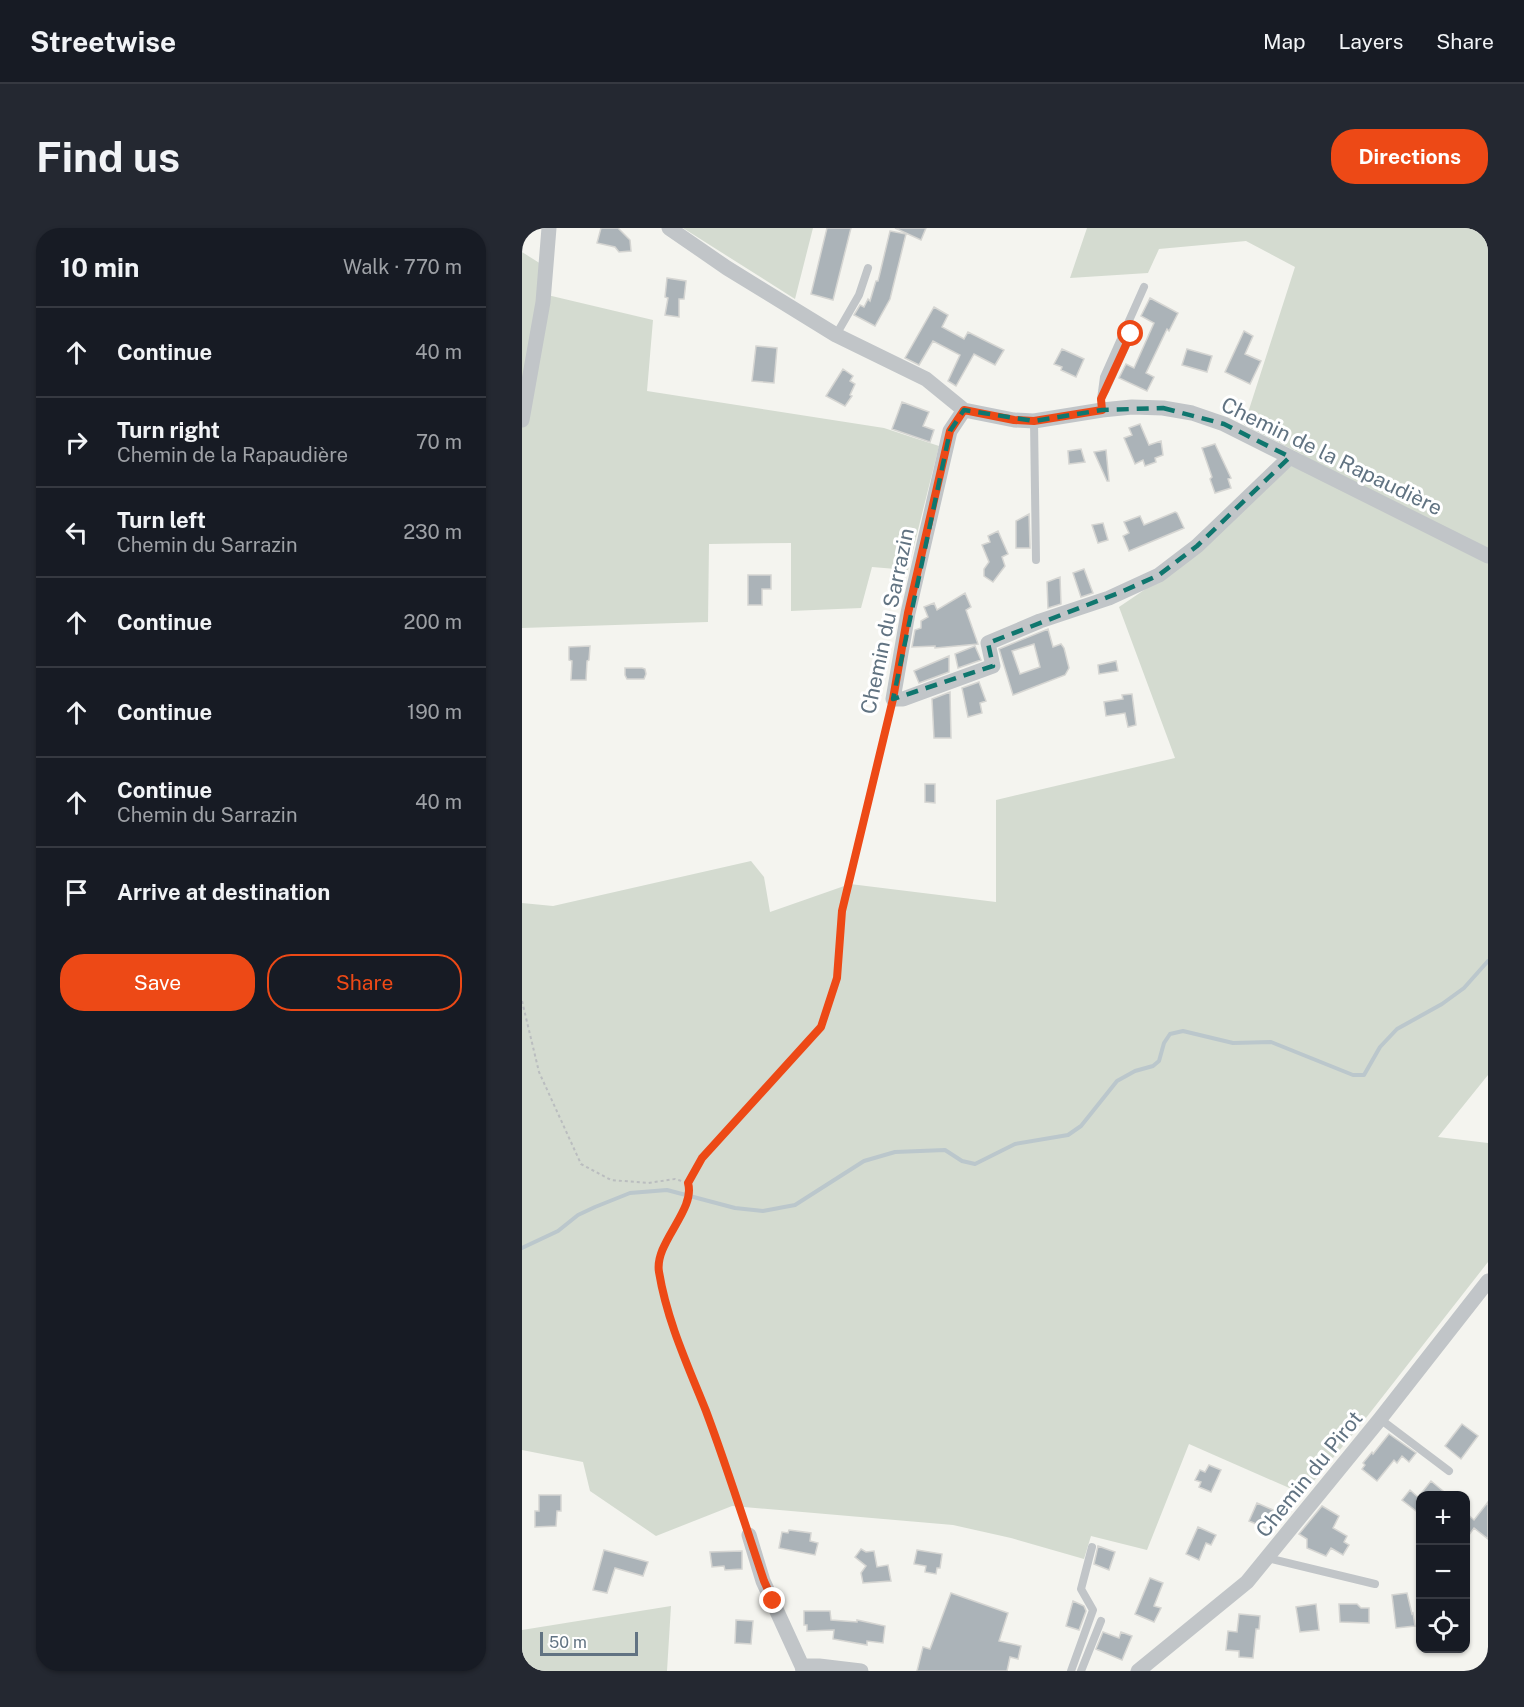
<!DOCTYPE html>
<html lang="en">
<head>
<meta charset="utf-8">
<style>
  body { margin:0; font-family:"Public Sans",sans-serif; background:#242831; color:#f1f3f6 }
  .controls { position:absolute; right:18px; bottom:18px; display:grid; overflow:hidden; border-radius:12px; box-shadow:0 2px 4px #0004 }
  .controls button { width:54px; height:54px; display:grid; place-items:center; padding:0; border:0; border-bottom:2px solid #363941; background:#171b24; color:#f1f3f6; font:30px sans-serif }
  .scale { position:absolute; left:18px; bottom:15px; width:98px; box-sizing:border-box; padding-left:6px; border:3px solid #617382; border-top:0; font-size:16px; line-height:21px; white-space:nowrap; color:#617382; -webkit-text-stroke:4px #fff; paint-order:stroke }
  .stop { position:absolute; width:18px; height:18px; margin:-14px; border:4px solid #ed4916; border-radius:50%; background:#fff }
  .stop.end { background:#ed4916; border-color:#fff; box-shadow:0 2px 6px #0008 }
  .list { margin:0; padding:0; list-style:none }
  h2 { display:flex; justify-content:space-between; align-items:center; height:78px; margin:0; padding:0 24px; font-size:26px }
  h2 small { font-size:20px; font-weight:400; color:#9ea1a6 }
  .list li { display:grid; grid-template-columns:39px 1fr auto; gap:18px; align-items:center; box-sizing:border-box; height:90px; padding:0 24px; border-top:2px solid #363941 }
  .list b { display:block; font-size:22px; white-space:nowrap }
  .list p { margin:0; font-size:20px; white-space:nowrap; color:#9ea1a6 }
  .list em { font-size:20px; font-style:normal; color:#9ea1a6 }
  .actions { display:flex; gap:12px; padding:18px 24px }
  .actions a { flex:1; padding:14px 0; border:2px solid #ed4916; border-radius:24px; text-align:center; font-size:21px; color:#ed4916 }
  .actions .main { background:#ed4916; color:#fff }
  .icon { flex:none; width:33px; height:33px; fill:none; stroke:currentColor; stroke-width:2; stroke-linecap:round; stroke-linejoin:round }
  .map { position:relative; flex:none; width:966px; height:1443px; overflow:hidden; border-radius:24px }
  header { display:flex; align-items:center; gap:36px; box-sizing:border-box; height:84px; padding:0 30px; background:#171b24; border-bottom:2px solid #363941 }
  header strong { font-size:28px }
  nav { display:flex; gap:33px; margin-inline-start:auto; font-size:21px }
  .intro { display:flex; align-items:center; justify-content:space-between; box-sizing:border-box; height:144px; padding:0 36px }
  h1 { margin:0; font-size:42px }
  .button { padding:15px 27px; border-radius:24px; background:#ed4916; color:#fff; font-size:21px; font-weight:700 }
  main { display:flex; gap:36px; padding:0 36px }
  aside { flex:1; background:#171b24; border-radius:24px; box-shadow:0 2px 4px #0004 }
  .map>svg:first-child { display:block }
  .green { fill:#d4dbd0 }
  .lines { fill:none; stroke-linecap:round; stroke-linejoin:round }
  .stream { stroke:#bbc7cc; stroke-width:4 }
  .building { fill:#abb3b8; stroke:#d5d5d2; stroke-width:1.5; fill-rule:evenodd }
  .path { stroke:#babdbf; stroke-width:2; stroke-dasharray:3 3; stroke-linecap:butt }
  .lane { stroke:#c1c5c8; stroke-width:8 }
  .street { stroke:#c1c5c8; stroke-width:15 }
  .route { stroke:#ed4916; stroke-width:8 }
  .marked { fill:none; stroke:#0f766e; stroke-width:4.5; stroke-dasharray:12 8; stroke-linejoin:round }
  .labels { text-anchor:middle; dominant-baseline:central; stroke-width:6; stroke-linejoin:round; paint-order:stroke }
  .street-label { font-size:21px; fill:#617382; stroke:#fff }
</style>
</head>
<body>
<header>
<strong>Streetwise</strong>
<nav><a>Map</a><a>Layers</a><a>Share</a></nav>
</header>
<div class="intro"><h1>Find us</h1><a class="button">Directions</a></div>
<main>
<aside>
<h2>10 min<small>Walk · 770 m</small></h2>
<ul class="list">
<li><svg class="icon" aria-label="ahead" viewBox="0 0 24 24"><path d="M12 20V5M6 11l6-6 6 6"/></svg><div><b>Continue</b></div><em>40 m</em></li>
<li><svg class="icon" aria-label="right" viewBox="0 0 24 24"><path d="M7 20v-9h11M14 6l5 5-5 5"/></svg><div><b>Turn right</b><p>Chemin de la Rapaudière</p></div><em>70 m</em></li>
<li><svg class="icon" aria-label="left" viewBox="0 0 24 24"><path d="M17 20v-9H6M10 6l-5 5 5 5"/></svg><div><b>Turn left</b><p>Chemin du Sarrazin</p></div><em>230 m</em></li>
<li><svg class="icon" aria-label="ahead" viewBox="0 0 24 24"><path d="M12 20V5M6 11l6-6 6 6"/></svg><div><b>Continue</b></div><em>200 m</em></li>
<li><svg class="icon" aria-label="ahead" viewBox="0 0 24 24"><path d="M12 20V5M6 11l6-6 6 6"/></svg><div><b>Continue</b></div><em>190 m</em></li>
<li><svg class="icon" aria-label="ahead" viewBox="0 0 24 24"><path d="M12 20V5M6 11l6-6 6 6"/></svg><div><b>Continue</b><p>Chemin du Sarrazin</p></div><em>40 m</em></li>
<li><svg class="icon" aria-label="arrive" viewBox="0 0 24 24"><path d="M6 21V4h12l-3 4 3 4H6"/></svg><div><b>Arrive at destination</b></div></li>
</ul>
<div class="actions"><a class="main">Save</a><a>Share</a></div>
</aside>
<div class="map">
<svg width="966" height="1443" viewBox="0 0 966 1443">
  <rect width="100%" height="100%" fill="#f4f4ef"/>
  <path class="green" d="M161,0H291L273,71Z
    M565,0H966V847L916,909L966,915V1034L840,1195L781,1266L667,1216L625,1322L569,1308L562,1331L489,1310L431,1297L210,1278L134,1308L68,1263L61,1234L0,1222V675L31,678L229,633L242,649L248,684L328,656L474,674V572L653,530L597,379L665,333L781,227L722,197L773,39L724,13L637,21L626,45L548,50Z
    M0,24L19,36L17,65L131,92L125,163L362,200L417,218L386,342L350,339L339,380L269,383V315L187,316L186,394L0,400Z
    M149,1378L145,1443H0V1402Z"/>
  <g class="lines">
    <path class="stream" d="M0,1020L36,1003L56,987L73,979L108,965L145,962L213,980L241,983L273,977L342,933L373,924L423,922L440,933L453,936L493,916L546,907L559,898L595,853L613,843L631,838L637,833L642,815L648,806L661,803L711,815L749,814L831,847H842L858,819L875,801L920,776L942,760L966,733"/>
  </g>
  <path class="building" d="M79,0H96L108,12L109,23L97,24L93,19L75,15Z
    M305,0H329L311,72L289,66Z
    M373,0H404L399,12Z
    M368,3L384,6L368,71L353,98L332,87L338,77L342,79L346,71L348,73L354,53H356L358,45Z
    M145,50L164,53L162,71H157V89L143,87L146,70L143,69Z
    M628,70L656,85L647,103L645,101L624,145L632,149L625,163L597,150L604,136L612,140L632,95L619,88Z
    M412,79L426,87L420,99L442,111L446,104L482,122L473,137L452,126L434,158L426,153L438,127L411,113L397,137L383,130Z
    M722,103L731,108L723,126L739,133L728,156L703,144Z
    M234,118L255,120L252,155L230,153Z
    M540,121L562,131L554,149L539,142L540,139L532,136Z
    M665,121L690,128L685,144L660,137Z
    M321,141L331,148L328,153L333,156L328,167L330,168L323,178L304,168Z
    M380,174L407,184L401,198L412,202L408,214L370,201Z
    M618,196L627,217L639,213L641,227L633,230L634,234L623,238L621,232L613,236L602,210L610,207L607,200Z
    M693,216L709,250L706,251L709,260L693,265L688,251L690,249L680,220Z
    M559,221L563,234L547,236L546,223Z
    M584,222L587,253H585L572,224Z
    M653,284L655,285L662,300L607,323L601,308L607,305L602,294L618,288L622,297Z
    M507,286L508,320H494V293Z
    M581,295L586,312L576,315L570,297Z
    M476,303L486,326L480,329L483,338L471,354L462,348V341L467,334L460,317L468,314L466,308Z
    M562,341L571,365L559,369L551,345Z
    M226,347H249V361H240V377H226Z
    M538,349L539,376L526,380L525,354Z
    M443,365L449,379L444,382L456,416L413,420V418L390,419L393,402L399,400V393L406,389L402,379L412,375L415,382Z
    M526,401L531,419L539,416L542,420L547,440L543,447L491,467L477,421ZM512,416L518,439L498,446L490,423Z
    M68,418L67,432L65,433L64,452H49L50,433L47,432V419Z
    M453,418L459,432L436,440L433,426Z
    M427,428V444L397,455L392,443Z
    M594,433L596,443L577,446L576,437Z
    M103,440H120L123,441L124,446L122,451H105L103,447Z
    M457,454L464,473L458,475L460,485L446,489L440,460Z
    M428,464L429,510H412L410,471Z
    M610,466L614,497L606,499L603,485L584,488L582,474L601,471L600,467Z
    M403,556H413V575L403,574Z
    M940,1196L956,1208L939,1231L923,1218Z
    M867,1206L894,1225L887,1234L880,1228L875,1235L872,1232L855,1253L840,1241L843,1237L841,1235L850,1224L851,1226Z
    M687,1237L699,1242L689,1264L677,1259L679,1254L673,1252L678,1242L683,1244Z
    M909,1253L927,1268H897Z
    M888,1262L898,1271V1286L880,1272Z
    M17,1267H39V1283H35L34,1298L13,1299V1283H17Z
    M966,1274V1311L952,1300L944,1311V1285L952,1292Z
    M735,1275L751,1282L744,1300L727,1293Z
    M800,1278L817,1288L811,1300L825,1308L822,1314L827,1317L821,1327L809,1320L804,1328L785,1320V1311L777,1306Z
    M676,1299L694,1307L689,1317L684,1315L677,1332L664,1326Z
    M267,1302L289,1305L288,1313L296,1315L293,1327L257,1320L260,1304L266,1305Z
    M576,1318L593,1324L587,1342L572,1336Z
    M339,1321L344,1324L352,1323L355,1339L366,1337L369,1353L341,1355L339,1345L344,1338L333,1329Z
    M82,1322L126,1334L121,1348L93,1340L85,1365L71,1362Z
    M395,1322L420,1326L418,1340H415L414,1346L403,1344L404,1338L392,1336Z
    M220,1323V1341L203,1342L202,1338L190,1339L188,1324Z
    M628,1350L641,1355L632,1378L639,1380L632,1394L613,1386Z
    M429,1365L486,1385L477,1413L499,1418L496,1431L488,1429L485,1443H395L401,1419L408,1421Z
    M885,1365L890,1386L891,1385L893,1398L874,1400L870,1367Z
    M551,1373L562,1378L564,1383L557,1402L544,1398Z
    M794,1376L797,1402L778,1404L774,1379Z
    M817,1376H835L839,1380H847V1395L818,1394Z
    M282,1383H308L309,1392L335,1394V1392L363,1398L361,1415L345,1413V1417L311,1411L312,1402L285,1403V1397H282Z
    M717,1386L738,1388L737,1401H734L731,1430L717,1429V1423L704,1422L706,1403L715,1404Z
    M214,1392L231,1393L229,1416L213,1415Z
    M581,1404L597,1410L599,1404L610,1408L600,1432L574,1421Z"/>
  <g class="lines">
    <path class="path" d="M0,773L17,844L59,936L89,952L126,955L153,951L166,955L168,963L138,1027L136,1042L151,1101L184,1185L222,1294
      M166,955L180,930L299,799L315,750L320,683L367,485"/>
    <path class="lane" d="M314,107L337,67L346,40
      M583,163L609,106
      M579,171L582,149L622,59
      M512,193L514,332
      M858,1191L927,1243
      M745,1330L853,1356
      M549,1443L571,1382L559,1361L570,1319
      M559,1443L579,1393"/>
    <path class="street" d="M147,0L205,40L314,107L404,151L442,182L492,192L512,193L580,182L610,179L641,180L670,185L702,196L966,328
      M442,182L428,203L386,385L371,471H381L471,438L466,415L518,393L587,370L637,347L675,318L768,229
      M0,192L21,74L27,0
      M227,1307L241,1353L280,1438L281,1443
      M280,1438H297L339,1443
      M616,1443L725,1354L858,1191L966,1053"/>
  </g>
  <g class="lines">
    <path class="route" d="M251,1373L242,1353C223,1296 205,1239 184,1183C166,1138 145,1093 137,1044C132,1015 174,982 166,955L180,930L299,799L315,750L320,683L371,471L386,385L428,203L442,182L492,192L512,193L580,182L579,171L609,106"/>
  </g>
  <path class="marked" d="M641,180L702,196L768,229L675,318L637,347L599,364L466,415L471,438L371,471L428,203L442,182L512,193L580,182Z"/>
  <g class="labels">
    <g class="street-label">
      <text transform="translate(810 228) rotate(26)">Chemin de la Rapaudière</text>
      <text transform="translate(365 393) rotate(-78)">Chemin du Sarrazin</text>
      <text transform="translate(787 1246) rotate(-51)">Chemin du Pirot</text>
    </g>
  </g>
</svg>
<div class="controls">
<button>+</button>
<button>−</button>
<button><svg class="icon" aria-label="locate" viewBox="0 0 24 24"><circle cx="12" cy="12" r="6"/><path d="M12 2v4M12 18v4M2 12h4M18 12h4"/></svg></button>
</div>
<div class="scale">50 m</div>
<div class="stop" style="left:609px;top:106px"></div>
<div class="stop end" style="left:251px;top:1373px"></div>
</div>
</main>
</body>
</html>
